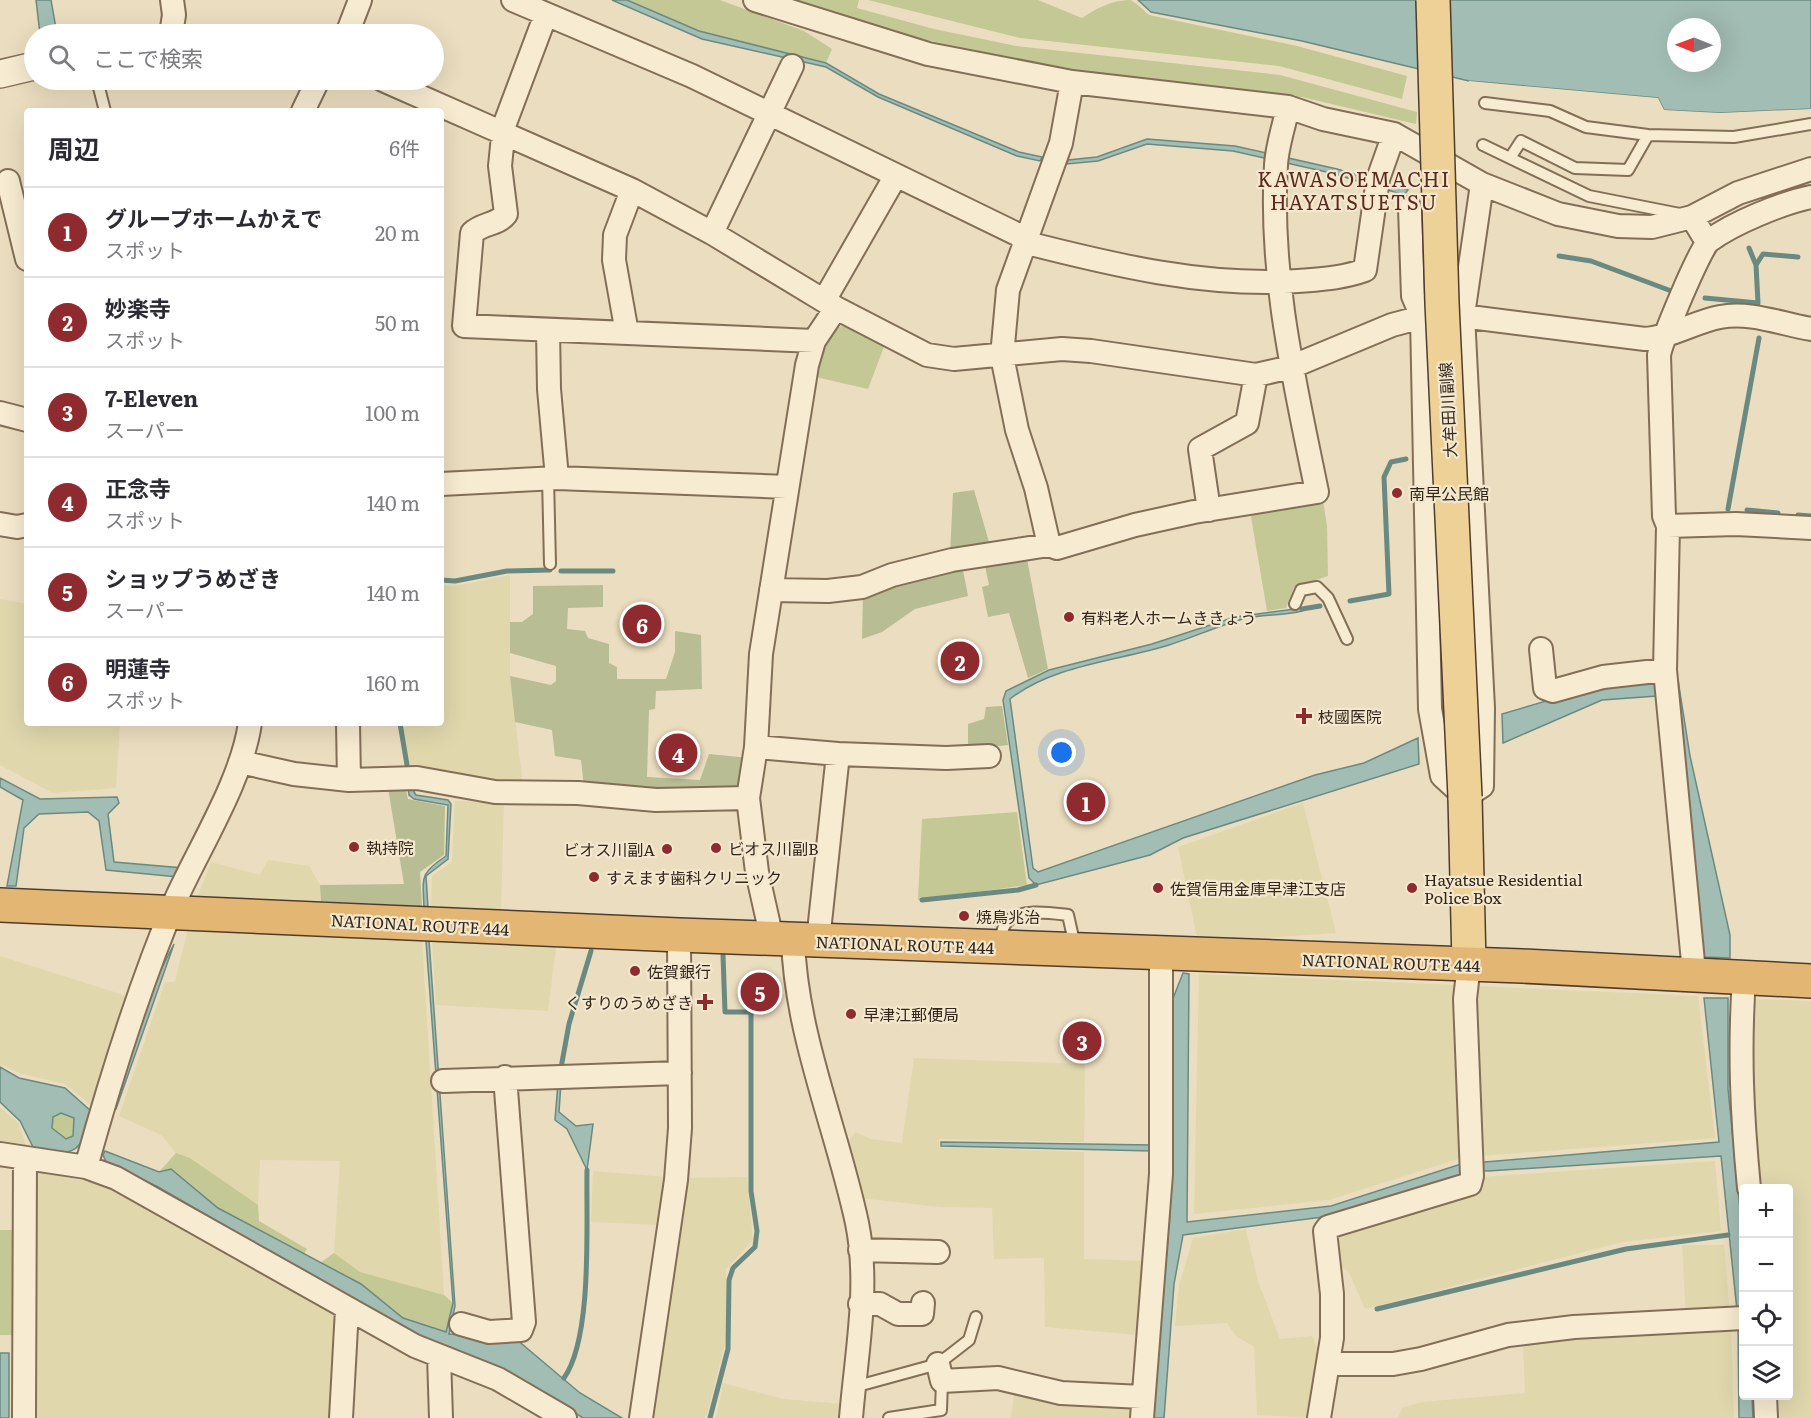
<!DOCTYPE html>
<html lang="ja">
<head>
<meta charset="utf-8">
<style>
  body { margin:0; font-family:Literata,"Noto Sans JP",serif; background:#f7f7f7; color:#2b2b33 }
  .controls { position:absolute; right:18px; bottom:18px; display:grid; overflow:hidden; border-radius:6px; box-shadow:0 6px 24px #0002 }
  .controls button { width:54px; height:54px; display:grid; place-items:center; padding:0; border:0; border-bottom:2px solid #e1e1e2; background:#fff; color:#2b2b33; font:30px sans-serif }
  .compass { position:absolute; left:1667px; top:18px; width:54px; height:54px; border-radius:50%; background:#fff; box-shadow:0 6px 24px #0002; rotate:271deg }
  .you { position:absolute; left:1062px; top:753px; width:21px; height:21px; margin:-15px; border:4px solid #fff; border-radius:50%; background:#1a73e8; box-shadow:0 0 0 9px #1a73e833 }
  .badge { display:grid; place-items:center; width:39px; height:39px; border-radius:50%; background:#8f2b2e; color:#fff; font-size:20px; font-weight:700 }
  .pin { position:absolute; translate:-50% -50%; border:3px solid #fff; box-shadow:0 2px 6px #0006 }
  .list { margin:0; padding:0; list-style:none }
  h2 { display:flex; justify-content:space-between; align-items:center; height:78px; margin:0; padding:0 24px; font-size:26px }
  h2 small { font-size:20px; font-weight:400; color:#7c7c81 }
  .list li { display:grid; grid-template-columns:39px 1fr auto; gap:18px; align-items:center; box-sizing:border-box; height:90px; padding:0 24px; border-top:2px solid #e1e1e2 }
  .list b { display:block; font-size:22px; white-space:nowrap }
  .list p { margin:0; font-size:20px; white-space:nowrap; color:#7c7c81 }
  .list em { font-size:20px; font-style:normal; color:#7c7c81 }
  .icon { flex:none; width:33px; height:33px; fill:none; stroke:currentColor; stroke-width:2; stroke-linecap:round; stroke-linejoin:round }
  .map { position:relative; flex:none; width:1811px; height:1418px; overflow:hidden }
  .search { position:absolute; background:#fff; box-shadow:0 6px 24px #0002; left:24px; top:24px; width:420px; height:66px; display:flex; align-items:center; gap:15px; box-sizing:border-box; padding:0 21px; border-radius:33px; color:#7c7c81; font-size:22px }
  .panel { position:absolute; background:#fff; box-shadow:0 6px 24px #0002; left:24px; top:108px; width:420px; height:618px; border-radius:6px }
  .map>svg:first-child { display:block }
  .farmland { fill:#e0d7ad }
  .green { fill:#c3c894 }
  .cemetery { fill:#b9bd93 }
  .water { fill:#a2bdb4; stroke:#6a8a81; stroke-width:1.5; fill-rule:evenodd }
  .pier { fill:#ebddbf }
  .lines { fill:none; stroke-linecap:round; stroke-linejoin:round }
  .stream { stroke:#6a8a81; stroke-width:5 }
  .service-casing { stroke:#836e58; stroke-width:14 }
  .minor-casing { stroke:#836e58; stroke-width:26 }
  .tertiary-casing { stroke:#836e58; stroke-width:30 }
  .primary-casing { stroke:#503c2d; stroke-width:36 }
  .trunk-casing { stroke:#503c2d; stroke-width:36 }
  .service { stroke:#f7ebd1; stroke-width:10 }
  .minor { stroke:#f7ebd1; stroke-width:22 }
  .tertiary { stroke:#f7ebd1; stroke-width:27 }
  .primary { stroke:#eed197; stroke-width:33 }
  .trunk { stroke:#e3b674; stroke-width:33 }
  .primary-bridge-casing { stroke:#503c2d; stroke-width:36; stroke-linecap:butt }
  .primary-bridge { stroke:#eed197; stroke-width:33 }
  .poi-dot { fill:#8f2b2e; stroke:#f3e7ce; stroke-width:2 }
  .labels { text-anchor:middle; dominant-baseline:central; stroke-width:4.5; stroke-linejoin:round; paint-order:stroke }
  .street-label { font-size:16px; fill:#33271c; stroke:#f3e7ce }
  .poi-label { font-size:16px; fill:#33271c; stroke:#f3e7ce; text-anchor:start }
  .quarter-label { font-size:20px; letter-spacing:1.5px; fill:#5d291e; stroke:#f3e7ce }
</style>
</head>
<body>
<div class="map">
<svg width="1811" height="1418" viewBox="0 0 1811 1418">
  <rect width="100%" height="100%" fill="#ebddbf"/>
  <path class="farmland" d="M510,575V676L523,786L410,769L403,723H441V585L455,586Z
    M0,599L27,604V723H120L116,788L53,793L0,765Z
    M455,801L504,802L501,909L431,906L432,876L452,862Z
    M1303,803L1336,933L1262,938H1197L1178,847Z
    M268,860L309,866L320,885L321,901L198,896L211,862L260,875Z
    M188,930L422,940L444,1295L360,1272L334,1253L340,1161L260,1160L258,1205L190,1158L176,1153L161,1135L119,1116L165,982H175Z
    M432,941L556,947L548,1011L436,1005Z
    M0,956L130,997L94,1108L65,1084L22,1074L0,1064Z
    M1199,974L1455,985L1461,1158L1329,1200L1194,1214Z
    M1473,986L1698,996L1715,1138L1480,1156Z
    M1755,999L1811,1001V1418H1775L1774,1396H1788V1188H1759L1748,1074Z
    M914,1058L1085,1064L1084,1142L939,1139V1147L1084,1152V1259L1147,1261L1139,1335L1045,1327L1044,1258L994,1259L992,1208L940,1207L860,1198L845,1146L856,1132L871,1139L902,1143Z
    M0,1107L18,1123L28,1150L0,1145Z
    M1715,1161L1721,1231L1622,1242L1365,1309L1349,1272L1337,1264L1333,1233L1481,1177Z
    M30,1170L109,1186L338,1316L334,1418H31Z
    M593,1171L667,1177L659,1225L591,1222Z
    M747,1177L753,1240L726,1269V1339L707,1415L704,1418H647L684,1178Z
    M1246,1229L1258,1281L1280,1339L1312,1336L1323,1363L1314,1418L1257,1415L1254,1347L1236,1336L1227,1323L1175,1326L1179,1286L1193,1238Z
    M1682,1245H1724L1730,1314L1686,1316Z
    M1731,1325L1734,1418H1398L1402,1408L1422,1402L1525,1393L1523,1338Z
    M723,1383L783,1399L843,1404L842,1418H716Z
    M1015,1387L1134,1405L1133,1418H1011Z"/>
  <path class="green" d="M627,0H720L804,31L832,49L826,63L699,31Z
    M776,0H859L857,8L934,29L1016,46L1280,75L1417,112L1416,124L1302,97L1068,70L852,24Z
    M868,0H1038L1082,18C1095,9 1112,0 1130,0C1136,2 1144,11 1149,15L1297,46L1407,76L1402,99L1279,66L1020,38Z
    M842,326L885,344L868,389L811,376L829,331Z
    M1322,494L1327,526L1328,576L1294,587L1286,608L1267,611L1250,511Z
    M1017,812L1027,885L918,900L922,819Z
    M61,1113L74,1118L73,1136L65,1140L52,1128L53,1117Z
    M176,1153L190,1158L258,1205L259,1221L307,1249L304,1254L218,1208L171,1169L159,1172Z
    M0,1230H15V1335H0Z
    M334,1253L360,1272L444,1295L453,1303L446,1333L403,1318L361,1284L320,1263Z"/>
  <path class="cemetery" d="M974,490L991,549L950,555L953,493Z
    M1026,554L1048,669L1028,678L1009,613L988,617L982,587L989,585L984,561Z
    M962,565L968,596L915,609L882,632L862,639L863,592Z
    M603,585V607L568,608L567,629L585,631L588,638L609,644V663L617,667V679H666L675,652V631L701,635L702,689L656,691L655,709L649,710L647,777L700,780L709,754L749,758L746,781L733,795L584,787L581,760L555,756L552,730L515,722L510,676L551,685L556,681V666L510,653V622H522L533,614V586Z
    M1002,706L1008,745L968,750V724L984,719L986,707Z
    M405,786L408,799L445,806L444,855L420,872L422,906L321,901L320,885L404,884L388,788Z"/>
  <path class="water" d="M36,0H51L57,34H40Z
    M612,0H627L699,31L826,63L879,94L1019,152L1042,157L1040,161L1017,156L878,97L826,67L702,39Z
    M1138,0H1811V109L1720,113L1664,110L1658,98L1469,81L1302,41L1151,12ZM1676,27H1712V63H1676Z
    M1147,139L1235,146L1337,169L1408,190L1404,195L1331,173L1233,151L1147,144L1098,161L1067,164L1068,160L1097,157Z
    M1302,608V611C1283,616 1262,614 1243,619C1218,626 1194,637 1169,645C1117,661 1053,665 1010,699L1033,868L1038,872L1315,775L1364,763L1418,738L1419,764L1183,838L1150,855L1036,885L1029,878L1003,700L1006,691L1049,670L1152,644L1235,617Z
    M1657,677V696L1602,700L1503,743L1502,714L1587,689Z
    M1673,680H1678L1690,756L1730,935V958L1704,957Z
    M0,778L40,799L117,797L119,803L108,814L114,862L183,868L178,877L106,870L99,821L88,812L39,814L24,828L16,886H7L23,800L0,787Z
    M408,787H411L416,795L448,800L451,804L448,859L426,876L428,908H424C423,877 419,874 446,856L448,805L414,799L409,795Z
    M429,940L455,1306L449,1334L516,1339L580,1393L622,1418H583L533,1387L413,1334L158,1187L106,1162L103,1155L105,1151L159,1172L171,1169L218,1208L361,1284L403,1318L446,1332L453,1303L426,941Z
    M174,944L116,1109H111L155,981Z
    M1183,973L1189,974L1187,1222L1331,1206L1461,1164L1476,1166L1485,1162L1719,1142L1704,998H1728V1089L1744,1250V1396H1752L1753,1418H1739L1738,1320L1721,1156L1488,1171L1470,1170L1458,1178L1323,1217L1183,1235L1174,1284L1164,1418H1153L1170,1214L1172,1001Z
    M0,1067L19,1078L65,1088L92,1112C82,1151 77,1157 35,1151L20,1121L0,1102ZM61,1113L74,1118L73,1136L66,1139L52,1128L53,1117Z
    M558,1083H561L559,1112L576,1126L593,1124L587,1170L567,1129L555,1120Z
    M941,1142L1152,1145V1151L941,1146Z
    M0,1353H9V1418H0Z"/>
  <path class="pier" d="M1469,81L1658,98L1664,110L1720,113L1811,109V112L1720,116L1663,113L1656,101L1468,84Z"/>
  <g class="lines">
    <path class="stream" d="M1559,256L1591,261L1674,292
      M1756,265L1763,254L1798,257
      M1705,298L1758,303L1756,265L1749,248
      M1728,509L1759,338
      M1747,510L1778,513
      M1798,515L1811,516
      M561,571H613
      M441,580L455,581L507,571L550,570
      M1350,601L1389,594L1384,477L1391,462L1406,459
      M1302,609L1320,606
      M400,723L408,771
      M922,900L1018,890L1036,885
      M561,1068L569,1024L591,951
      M1377,1309L1626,1249L1728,1235
      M564,1378C593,1337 586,1222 587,1170
      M710,1418L728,1349L729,1280L733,1268L755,1247L757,1231L751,1191V1012H725L723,955"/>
    <g class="service-casing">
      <path id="service" d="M97,80L105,111
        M1485,103L1550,111L1586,127L1648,135L1734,137L1811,124
        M1483,145L1589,196L1680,214
        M1510,158L1521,141L1575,168L1628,170L1648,135
        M548,478L550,564
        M1295,604L1301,590L1317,587L1328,598L1347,639
        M999,944C1001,937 1002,927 1007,922C1020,908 1051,913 1068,915L1075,946
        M854,1387L938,1364L969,1340L976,1317
        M889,1418L941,1410L942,1381"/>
    </g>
    <g class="minor-casing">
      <path id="minor" d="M513,0L692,76L1025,238
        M755,0L928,54L1072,82L1288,107L1323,119L1394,134L1482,184L1558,214L1618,226L1652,227L1692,217L1707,242
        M546,14L504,126L500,166L506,214C498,225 482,223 472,233L464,326L814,341
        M171,34L174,15L172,0
        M347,34L360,0
        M383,80L632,190L712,233L836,308L927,355L954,359L1062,349L1091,351L1256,375L1291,367L1392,325L1422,317L1454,315L1645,339C1672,337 1694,322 1720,317C1750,311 1781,324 1811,329
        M303,111L318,80
        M8,181L27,259
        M1410,208L1413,296L1422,317L1430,709L1442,776L1465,797L1482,786L1483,708L1463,315L1482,184
        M1692,217L1738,193L1811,169
        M712,233L792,66
        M1023,242C1113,265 1204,287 1298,281C1322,279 1343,278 1365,270L1378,179L1394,134
        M825,299L895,177
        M548,330L549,389L557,478L787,487
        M627,333L614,260L615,235L632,190
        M0,413L27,420
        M441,484L557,478
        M1209,510L1200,449L1247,423L1256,375
        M0,524L17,527L27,525
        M1668,526L1736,524L1811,528
        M1049,545L1036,488L1017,430L1002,356L1008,290L1061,143L1072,82
        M771,590L828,591L862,587L892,575L952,560L1049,545L1057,548L1135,525L1194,512L1317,492C1295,384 1269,276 1276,165C1277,146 1284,126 1288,107
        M1541,649L1545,688L1553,691L1603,677L1665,670
        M348,723L349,780
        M756,747L838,754L818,941
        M838,754L946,758L989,756
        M240,762L294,774L349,780L417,778L495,792L578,793L656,800L748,798
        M772,939L757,872L748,798L756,747L761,654L807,365L814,341L836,308
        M793,940C796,1036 837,1129 857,1223C870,1286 856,1355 851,1418
        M1692,975L1693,962L1665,670L1668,526L1664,516L1659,355C1662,340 1700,248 1709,241C1733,223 1782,203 1811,197
        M1744,978C1739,1052 1742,1115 1749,1188
        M443,1081L680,1073
        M0,1154L86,1167L116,1178L415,1346L498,1379L565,1418
        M86,1167C111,1077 139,986 176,899C200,846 242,780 250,723
        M860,1250L938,1252
        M860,1304H880L898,1314H922L923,1303
        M461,1324L489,1332L521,1330L524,1322L505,1077
        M439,1356L441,1418
        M938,1364L942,1381L998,1378L1061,1393L1142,1397
        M1329,1364H1393L1421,1359L1508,1335L1574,1327L1744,1318
        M1765,1396L1766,1418
        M24,1418L25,1158
        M341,1418L347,1309
        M641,1418L676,1180L680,1128L679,935
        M1142,1418L1161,1174V953
        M1319,1418L1332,1338V1294L1325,1231L1328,1227L1470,1184L1472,1176L1465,999L1469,964"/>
    </g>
    <g class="tertiary-casing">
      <path id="tertiary" d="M0,74L34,66"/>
    </g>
    <g class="primary-casing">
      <path id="primary" d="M1465,797L1469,964"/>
    </g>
    <g class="trunk-casing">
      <path id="trunk" d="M0,905L679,935L1522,966L1811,981"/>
    </g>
    <use href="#service" class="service"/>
    <use href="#minor" class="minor"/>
    <use href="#tertiary" class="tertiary"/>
    <use href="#primary" class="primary"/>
    <use href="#trunk" class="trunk"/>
    <g class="primary-bridge-casing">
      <path id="primary-bridge" d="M1433,0L1442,303L1465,797"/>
    </g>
    <use href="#primary-bridge" class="primary-bridge"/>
  </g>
  <g class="poi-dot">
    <circle cx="1397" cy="493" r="6"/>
    <circle cx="1069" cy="617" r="6"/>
    <path d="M1301 707h6v6h6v6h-6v6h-6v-6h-6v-6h6z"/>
    <circle cx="354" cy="847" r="6"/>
    <circle cx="716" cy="848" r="6"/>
    <circle cx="667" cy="849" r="6"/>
    <circle cx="594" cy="877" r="6"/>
    <circle cx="1158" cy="888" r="6"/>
    <circle cx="1412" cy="888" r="6"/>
    <circle cx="964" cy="916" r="6"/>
    <circle cx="635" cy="971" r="6"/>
    <path d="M702 993h6v6h6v6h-6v6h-6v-6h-6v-6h6z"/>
    <circle cx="851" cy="1014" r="6"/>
  </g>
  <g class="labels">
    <g class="street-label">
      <text transform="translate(1447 410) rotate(-93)">大牟田川副線</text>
      <text transform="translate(420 924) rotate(3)">NATIONAL ROUTE 444</text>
      <text transform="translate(905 944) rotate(2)">NATIONAL ROUTE 444</text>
      <text transform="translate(1391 962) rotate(2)">NATIONAL ROUTE 444</text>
    </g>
    <g class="poi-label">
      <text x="1409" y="493">南早公民館</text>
      <text x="1081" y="617">有料老人ホームききょう</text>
      <text x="1318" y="716">枝國医院</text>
      <text x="366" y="847">執持院</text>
      <text x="728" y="848">ビオス川副B</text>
      <text x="655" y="849" text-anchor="end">ビオス川副A</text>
      <text x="606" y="877">すえます歯科クリニック</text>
      <text x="1424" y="879">Hayatsue Residential<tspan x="1424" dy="18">Police Box</tspan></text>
      <text x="1170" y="888">佐賀信用金庫早津江支店</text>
      <text x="976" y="916">焼鳥兆治</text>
      <text x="647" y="971">佐賀銀行</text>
      <text x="693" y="1002" text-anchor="end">くすりのうめざき</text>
      <text x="863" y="1014">早津江郵便局</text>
    </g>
    <g class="quarter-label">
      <text x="1354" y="178">KAWASOEMACHI<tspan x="1354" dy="23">HAYATSUETSU</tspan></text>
    </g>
  </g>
</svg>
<div class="controls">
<button>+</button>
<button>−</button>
<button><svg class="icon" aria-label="locate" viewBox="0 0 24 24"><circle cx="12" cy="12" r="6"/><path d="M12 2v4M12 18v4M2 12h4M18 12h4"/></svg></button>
<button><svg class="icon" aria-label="layers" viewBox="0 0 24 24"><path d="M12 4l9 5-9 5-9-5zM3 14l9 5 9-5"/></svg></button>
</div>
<svg class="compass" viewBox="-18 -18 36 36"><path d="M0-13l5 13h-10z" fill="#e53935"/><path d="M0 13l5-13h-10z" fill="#7c7c81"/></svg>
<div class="you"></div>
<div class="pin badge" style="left:1086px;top:802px">1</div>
<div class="pin badge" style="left:960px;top:661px">2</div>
<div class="pin badge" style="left:1082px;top:1041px">3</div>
<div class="pin badge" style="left:678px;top:753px">4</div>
<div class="pin badge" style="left:760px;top:992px">5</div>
<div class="pin badge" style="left:642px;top:624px">6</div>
<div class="search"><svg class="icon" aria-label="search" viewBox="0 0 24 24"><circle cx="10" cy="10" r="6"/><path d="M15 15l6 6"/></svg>ここで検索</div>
<section class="panel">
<h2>周辺<small>6件</small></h2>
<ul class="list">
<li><span class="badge">1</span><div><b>グループホームかえで</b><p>スポット</p></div><em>20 m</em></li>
<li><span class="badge">2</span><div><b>妙楽寺</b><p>スポット</p></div><em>50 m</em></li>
<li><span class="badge">3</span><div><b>7-Eleven</b><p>スーパー</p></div><em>100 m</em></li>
<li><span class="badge">4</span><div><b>正念寺</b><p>スポット</p></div><em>140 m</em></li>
<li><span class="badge">5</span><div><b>ショップうめざき</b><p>スーパー</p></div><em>140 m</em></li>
<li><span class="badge">6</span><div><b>明蓮寺</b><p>スポット</p></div><em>160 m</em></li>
</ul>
</section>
</div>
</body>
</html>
